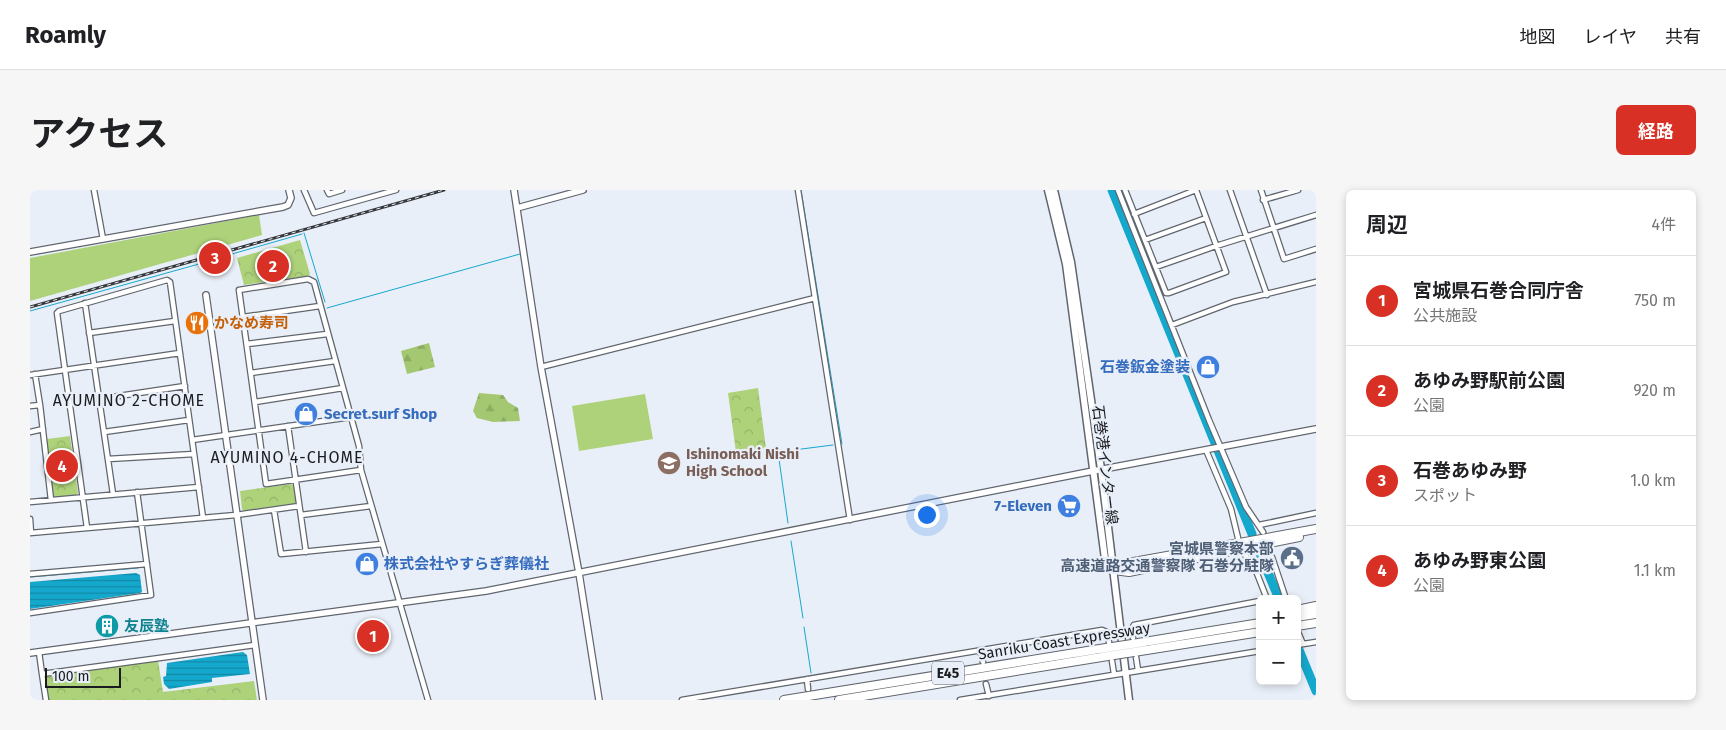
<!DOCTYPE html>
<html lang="ja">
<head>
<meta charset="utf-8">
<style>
  body { margin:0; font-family:"Fira Sans","Noto Sans JP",sans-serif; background:#f6f6f6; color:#202124 }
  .controls { position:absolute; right:15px; bottom:15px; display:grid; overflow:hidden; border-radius:8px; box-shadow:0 2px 8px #0003 }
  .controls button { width:45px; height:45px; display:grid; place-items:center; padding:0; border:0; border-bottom:1px solid #e0e0e0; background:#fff; color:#202124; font:25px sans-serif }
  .scale { position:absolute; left:15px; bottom:12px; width:76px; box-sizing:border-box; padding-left:5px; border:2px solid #1a1c1f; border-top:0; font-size:14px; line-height:18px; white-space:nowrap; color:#1a1c1f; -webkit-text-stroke:4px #e9eff8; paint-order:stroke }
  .you { position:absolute; left:896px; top:324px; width:18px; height:18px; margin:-12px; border:4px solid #fff; border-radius:50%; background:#1a73e8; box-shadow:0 0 0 8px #1a73e833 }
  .badge { display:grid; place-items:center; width:32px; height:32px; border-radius:50%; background:#d93025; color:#fff; font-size:16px; font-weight:700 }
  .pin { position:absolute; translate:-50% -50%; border:2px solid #fff; box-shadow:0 1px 5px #0006 }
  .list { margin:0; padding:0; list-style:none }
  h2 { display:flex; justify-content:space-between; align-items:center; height:65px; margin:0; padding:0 20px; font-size:21px }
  h2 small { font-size:16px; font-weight:400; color:#757577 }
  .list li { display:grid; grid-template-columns:32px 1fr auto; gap:15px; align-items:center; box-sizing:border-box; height:90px; padding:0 20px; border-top:1px solid #e0e0e0 }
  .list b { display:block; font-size:19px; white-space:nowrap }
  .list p { margin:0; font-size:16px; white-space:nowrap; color:#757577 }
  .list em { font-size:16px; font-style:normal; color:#757577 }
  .map { position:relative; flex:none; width:1286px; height:510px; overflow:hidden; border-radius:8px }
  header { display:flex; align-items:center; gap:30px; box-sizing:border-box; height:70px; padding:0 25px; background:#fff; border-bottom:1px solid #e0e0e0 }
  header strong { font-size:24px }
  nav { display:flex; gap:28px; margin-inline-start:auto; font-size:18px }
  .intro { display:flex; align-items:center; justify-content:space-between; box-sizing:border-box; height:120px; padding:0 30px }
  h1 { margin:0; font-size:35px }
  .button { padding:12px 22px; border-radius:8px; background:#d93025; color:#fff; font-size:18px; font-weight:700 }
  main { display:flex; gap:30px; padding:0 30px }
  aside { flex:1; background:#fff; border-radius:8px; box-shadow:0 2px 8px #0003 }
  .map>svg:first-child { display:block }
  .grass { fill:#add27a }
  .forest { fill:url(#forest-firs) }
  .park { fill:url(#park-crowns) }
  .water { fill:url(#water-rules) }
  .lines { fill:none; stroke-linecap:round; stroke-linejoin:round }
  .stream { stroke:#15a8cd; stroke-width:1 }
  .river { stroke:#15a8cd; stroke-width:9 }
  .minor-tunnel { stroke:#cacfd7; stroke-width:4.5; stroke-dasharray:4.5 2; stroke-linecap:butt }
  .minor-casing { stroke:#61666e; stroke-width:7 }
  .tertiary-casing { stroke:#61666e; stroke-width:8 }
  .secondary-casing { stroke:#61666e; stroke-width:9 }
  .motorway-casing { stroke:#61666e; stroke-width:10 }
  .minor { stroke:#fff; stroke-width:4.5 }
  .tertiary { stroke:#fff; stroke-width:5.5 }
  .secondary { stroke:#fff; stroke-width:6 }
  .motorway { stroke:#fff; stroke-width:8 }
  .rail-casing { stroke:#36383c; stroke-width:3 }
  .rail { stroke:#e9eff8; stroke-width:1; stroke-dasharray:4; stroke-linecap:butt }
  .motorway-bridge-casing { stroke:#61666e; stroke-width:10; stroke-linecap:butt }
  .motorway-bridge { stroke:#fff; stroke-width:8 }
  .labels { text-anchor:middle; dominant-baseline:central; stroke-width:4.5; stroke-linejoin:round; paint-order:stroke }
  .shield { fill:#e9eff8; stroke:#585b60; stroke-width:1 }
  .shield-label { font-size:14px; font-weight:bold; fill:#1a1c1f }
  .food-label { font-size:15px; font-weight:bold; fill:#c56008; stroke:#e9eff8; text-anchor:start }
  .shop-label { font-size:15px; font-weight:bold; fill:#366cbe; stroke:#e9eff8; text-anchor:end }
  .education-label { font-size:15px; font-weight:bold; fill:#785e54; stroke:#e9eff8; text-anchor:start }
  .street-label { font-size:15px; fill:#1a1c1f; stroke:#e9eff8 }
  .service-label { font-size:15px; font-weight:bold; fill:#4e5e75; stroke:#e9eff8; text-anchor:end }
  .culture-label { font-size:15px; font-weight:bold; fill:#0d838f; stroke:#e9eff8; text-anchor:start }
  .neighbourhood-label { font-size:16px; letter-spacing:1px; fill:#1a1c1f; stroke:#e9eff8 }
</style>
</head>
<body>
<header>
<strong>Roamly</strong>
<nav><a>地図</a><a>レイヤ</a><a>共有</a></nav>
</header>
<div class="intro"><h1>アクセス</h1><a class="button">経路</a></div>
<main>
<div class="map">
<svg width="1286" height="510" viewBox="0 0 1286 510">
  <defs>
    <pattern id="forest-firs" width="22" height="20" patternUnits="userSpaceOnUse" patternTransform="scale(1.25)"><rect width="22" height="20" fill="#a4c871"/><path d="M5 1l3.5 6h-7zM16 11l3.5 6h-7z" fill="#8dab61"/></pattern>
    <pattern id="park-crowns" width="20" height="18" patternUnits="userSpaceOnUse" patternTransform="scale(1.25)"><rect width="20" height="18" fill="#add27a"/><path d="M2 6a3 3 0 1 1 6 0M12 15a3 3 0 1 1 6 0" fill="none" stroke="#94b469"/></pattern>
    <pattern id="water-rules" width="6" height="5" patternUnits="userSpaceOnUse" patternTransform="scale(1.25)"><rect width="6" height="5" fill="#15a8cd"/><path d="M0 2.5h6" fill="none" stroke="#1288a6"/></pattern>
  </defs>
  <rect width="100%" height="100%" fill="#e9eff8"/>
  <path class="grass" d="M229,25L232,45L0,111V68Z
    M615,204L623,249L549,261L542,216Z"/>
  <path class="forest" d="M399,153L405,177L377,184L371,161Z
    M449,203L473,205L478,212L488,218L490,231L463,232L447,228L443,221Z"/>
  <path class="park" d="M270,50L280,84L278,86L214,95L207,68Z
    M728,198L736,258L706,262L698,203Z
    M40,246L48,303L46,305L25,307L23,305L17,249Z
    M261,294L264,296L266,311L265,315L215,322L212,319L210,301Z
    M128,470L133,502L224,491L227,510H18L15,488L17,485Z"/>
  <path class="water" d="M106,383L110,385L112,402L110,403L0,419V392Z
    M213,462L217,465L220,484L182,488V492L139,499L134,494L133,487L136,486L137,473Z"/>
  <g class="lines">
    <path class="stream" d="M771,0L812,254
      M274,43L295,112
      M195,66L272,44
      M297,118L490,64
      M0,121L169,74
      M758,333L748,262L803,255
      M761,351L773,428
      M0,387L108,378
      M774,437L781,483"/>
    <path class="river" d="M1082,0L1222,344
      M1229,361L1249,409
      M1267,455L1286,501"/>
    <path class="minor-tunnel" d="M1233,342L1242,367"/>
    <g class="minor-casing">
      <path id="minor" d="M64,0L73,49
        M274,0L284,23L366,0
        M297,0L299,4L312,0
        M768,0L820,330
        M1088,0L1179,230L1216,317L1233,342
        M1095,0L1136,103H1139L1196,82L1166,0
        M1200,0L1237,105
        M1231,0L1254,69L1286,59
        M1233,10L1268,0
        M1104,24L1166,0
        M1115,50L1176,28
        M1126,77L1186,56L1286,25
        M55,113L83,304
        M213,127L290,116
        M1142,135L1203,112L1286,92
        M59,143L145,131
        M217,154L297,144
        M511,177L785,108
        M221,183L305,171
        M0,185L150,163
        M69,209L155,196
        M225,212L313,198
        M10,215L21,310
        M0,216L10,215L5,184
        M258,236L276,362
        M0,242L13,239
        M74,242L159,230
        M162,250L321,227
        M1176,260L1201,319L1208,348
        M78,269L164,264
        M331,280L236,294L209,100L278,89L284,92L329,256L331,280L398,510
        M0,312L169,297
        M244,320L251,364L352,354
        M271,325L341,316
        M0,329L1,343
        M1229,335L1286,323
        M57,338L27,123L29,121L137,90L140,92L173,328
        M0,343L206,325L269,316
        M1215,365L1226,381L1237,409
        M1242,367L1256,409
        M0,384L117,374
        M0,423L121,405L107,302
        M1268,442L1273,454
        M1103,448L1101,440L1104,435L1230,411
        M1267,455L1286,452
        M950,460L953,472
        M9,462L12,484L225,455
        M1106,467L1108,480
        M1082,471L1084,484
        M12,484L16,510
        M777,489L778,499
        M956,494L959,506
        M652,510L1072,440L1077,442L1079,452
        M930,510L1230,461"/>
    </g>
    <g class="tertiary-casing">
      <path id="tertiary" d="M484,0L511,177L549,383L569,510
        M487,18L553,0
        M0,62L253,17L258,15L261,8L259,0
        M176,105L233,510
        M0,463L456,401L1063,281L1286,239"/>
    </g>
    <g class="secondary-casing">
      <path id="secondary" d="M1018,0L1036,74L1075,369L1082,380
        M1024,0L1041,72L1071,279L1099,510"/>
    </g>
    <g class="motorway-casing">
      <path id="motorway" d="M1082,380L1098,373L1286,339
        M1084,380L1099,382L1269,347
        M1267,420L1286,416
        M1267,427L1286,424
        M1267,436L1286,433
        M1102,454L1230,433
        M1104,462L1230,442
        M754,510L1082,457
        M809,510L1084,465"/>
    </g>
    <use href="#minor" class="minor"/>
    <use href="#tertiary" class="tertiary"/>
    <use href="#secondary" class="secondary"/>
    <use href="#motorway" class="motorway"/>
    <g class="rail-casing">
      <path id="rail" d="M0,117L414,0"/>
    </g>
    <use href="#rail" class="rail"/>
    <g class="motorway-bridge-casing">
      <path id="motorway-bridge" d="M1082,457L1102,454
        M1084,465L1104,462"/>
    </g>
    <use href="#motorway-bridge" class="motorway-bridge"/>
  </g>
  <defs>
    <g id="restaurant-disc" transform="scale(1.25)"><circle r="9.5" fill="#e8710a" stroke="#e9eff8"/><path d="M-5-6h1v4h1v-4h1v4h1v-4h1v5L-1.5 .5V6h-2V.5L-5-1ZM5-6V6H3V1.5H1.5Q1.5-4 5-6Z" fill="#fff"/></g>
    <g id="shop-disc" transform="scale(1.25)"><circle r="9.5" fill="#3f7fe0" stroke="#e9eff8"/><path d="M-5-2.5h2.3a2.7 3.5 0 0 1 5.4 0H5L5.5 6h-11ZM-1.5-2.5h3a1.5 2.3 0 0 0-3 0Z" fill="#fff"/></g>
    <g id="school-disc" transform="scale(1.25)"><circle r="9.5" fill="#8d6e63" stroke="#e9eff8"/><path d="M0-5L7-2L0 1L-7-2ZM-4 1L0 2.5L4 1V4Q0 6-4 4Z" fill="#fff"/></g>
    <g id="supermarket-disc" transform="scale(1.25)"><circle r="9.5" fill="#3f7fe0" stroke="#e9eff8"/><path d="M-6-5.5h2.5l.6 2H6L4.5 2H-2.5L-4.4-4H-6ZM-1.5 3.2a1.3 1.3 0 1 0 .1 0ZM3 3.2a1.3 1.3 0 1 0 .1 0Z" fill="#fff"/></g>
    <g id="civic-disc" transform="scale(1.25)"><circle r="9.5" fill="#5c6f8a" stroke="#e9eff8"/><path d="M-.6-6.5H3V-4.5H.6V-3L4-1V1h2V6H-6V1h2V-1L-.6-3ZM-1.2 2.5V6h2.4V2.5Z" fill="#fff"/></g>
    <g id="building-disc" transform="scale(1.25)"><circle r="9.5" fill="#0f9aa8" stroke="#e9eff8"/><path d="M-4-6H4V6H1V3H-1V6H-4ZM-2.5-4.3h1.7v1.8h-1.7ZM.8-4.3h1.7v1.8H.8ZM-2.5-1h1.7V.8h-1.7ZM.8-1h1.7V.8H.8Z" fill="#fff"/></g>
  </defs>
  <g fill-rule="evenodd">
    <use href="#restaurant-disc" x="167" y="133"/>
    <use href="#shop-disc" x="1178" y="177"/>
    <use href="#shop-disc" x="276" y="224"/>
    <use href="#school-disc" x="639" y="273"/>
    <use href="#supermarket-disc" x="1039" y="316"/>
    <use href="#civic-disc" x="1262" y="368"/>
    <use href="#shop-disc" x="337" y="374"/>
    <use href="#building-disc" x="77" y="436"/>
  </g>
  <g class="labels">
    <rect class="shield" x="902" y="471.5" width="32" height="23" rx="4"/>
    <g class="shield-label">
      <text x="918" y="483">E45</text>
    </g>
    <g class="food-label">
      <text x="184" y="133">かなめ寿司</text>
    </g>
    <g class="shop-label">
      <text x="1160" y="177">石巻鈑金塗装</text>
      <text x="294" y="224" text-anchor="start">Secret.surf Shop</text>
      <text x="1022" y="316">7-Eleven</text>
      <text x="354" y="374" text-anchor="start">株式会社やすらぎ葬儀社</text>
    </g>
    <g class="education-label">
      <text x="656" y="264">Ishinomaki Nishi<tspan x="656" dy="17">High School</tspan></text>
    </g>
    <g class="street-label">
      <text transform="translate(1075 275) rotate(83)">石巻港インター線</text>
      <text transform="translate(1034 451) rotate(-9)">Sanriku Coast Expressway</text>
    </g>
    <g class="service-label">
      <text x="1244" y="359">宮城県警察本部<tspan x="1244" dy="17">高速道路交通警察隊 石巻分駐隊</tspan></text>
    </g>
    <g class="culture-label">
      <text x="94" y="436">友辰塾</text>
    </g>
    <g class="neighbourhood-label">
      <text x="99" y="210">AYUMINO 2-CHOME</text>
      <text x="257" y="267">AYUMINO 4-CHOME</text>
    </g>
  </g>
</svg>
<div class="controls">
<button>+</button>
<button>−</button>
</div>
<div class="scale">100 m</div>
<div class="you"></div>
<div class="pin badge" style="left:343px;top:446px">1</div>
<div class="pin badge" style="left:243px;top:76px">2</div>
<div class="pin badge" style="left:185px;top:68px">3</div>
<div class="pin badge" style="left:32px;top:276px">4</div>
</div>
<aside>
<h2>周辺<small>4件</small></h2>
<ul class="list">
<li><span class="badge">1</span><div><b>宮城県石巻合同庁舎</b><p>公共施設</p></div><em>750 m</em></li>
<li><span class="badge">2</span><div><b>あゆみ野駅前公園</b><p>公園</p></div><em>920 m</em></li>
<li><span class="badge">3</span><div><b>石巻あゆみ野</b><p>スポット</p></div><em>1.0 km</em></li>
<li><span class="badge">4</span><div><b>あゆみ野東公園</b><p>公園</p></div><em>1.1 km</em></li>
</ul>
</aside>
</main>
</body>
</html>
